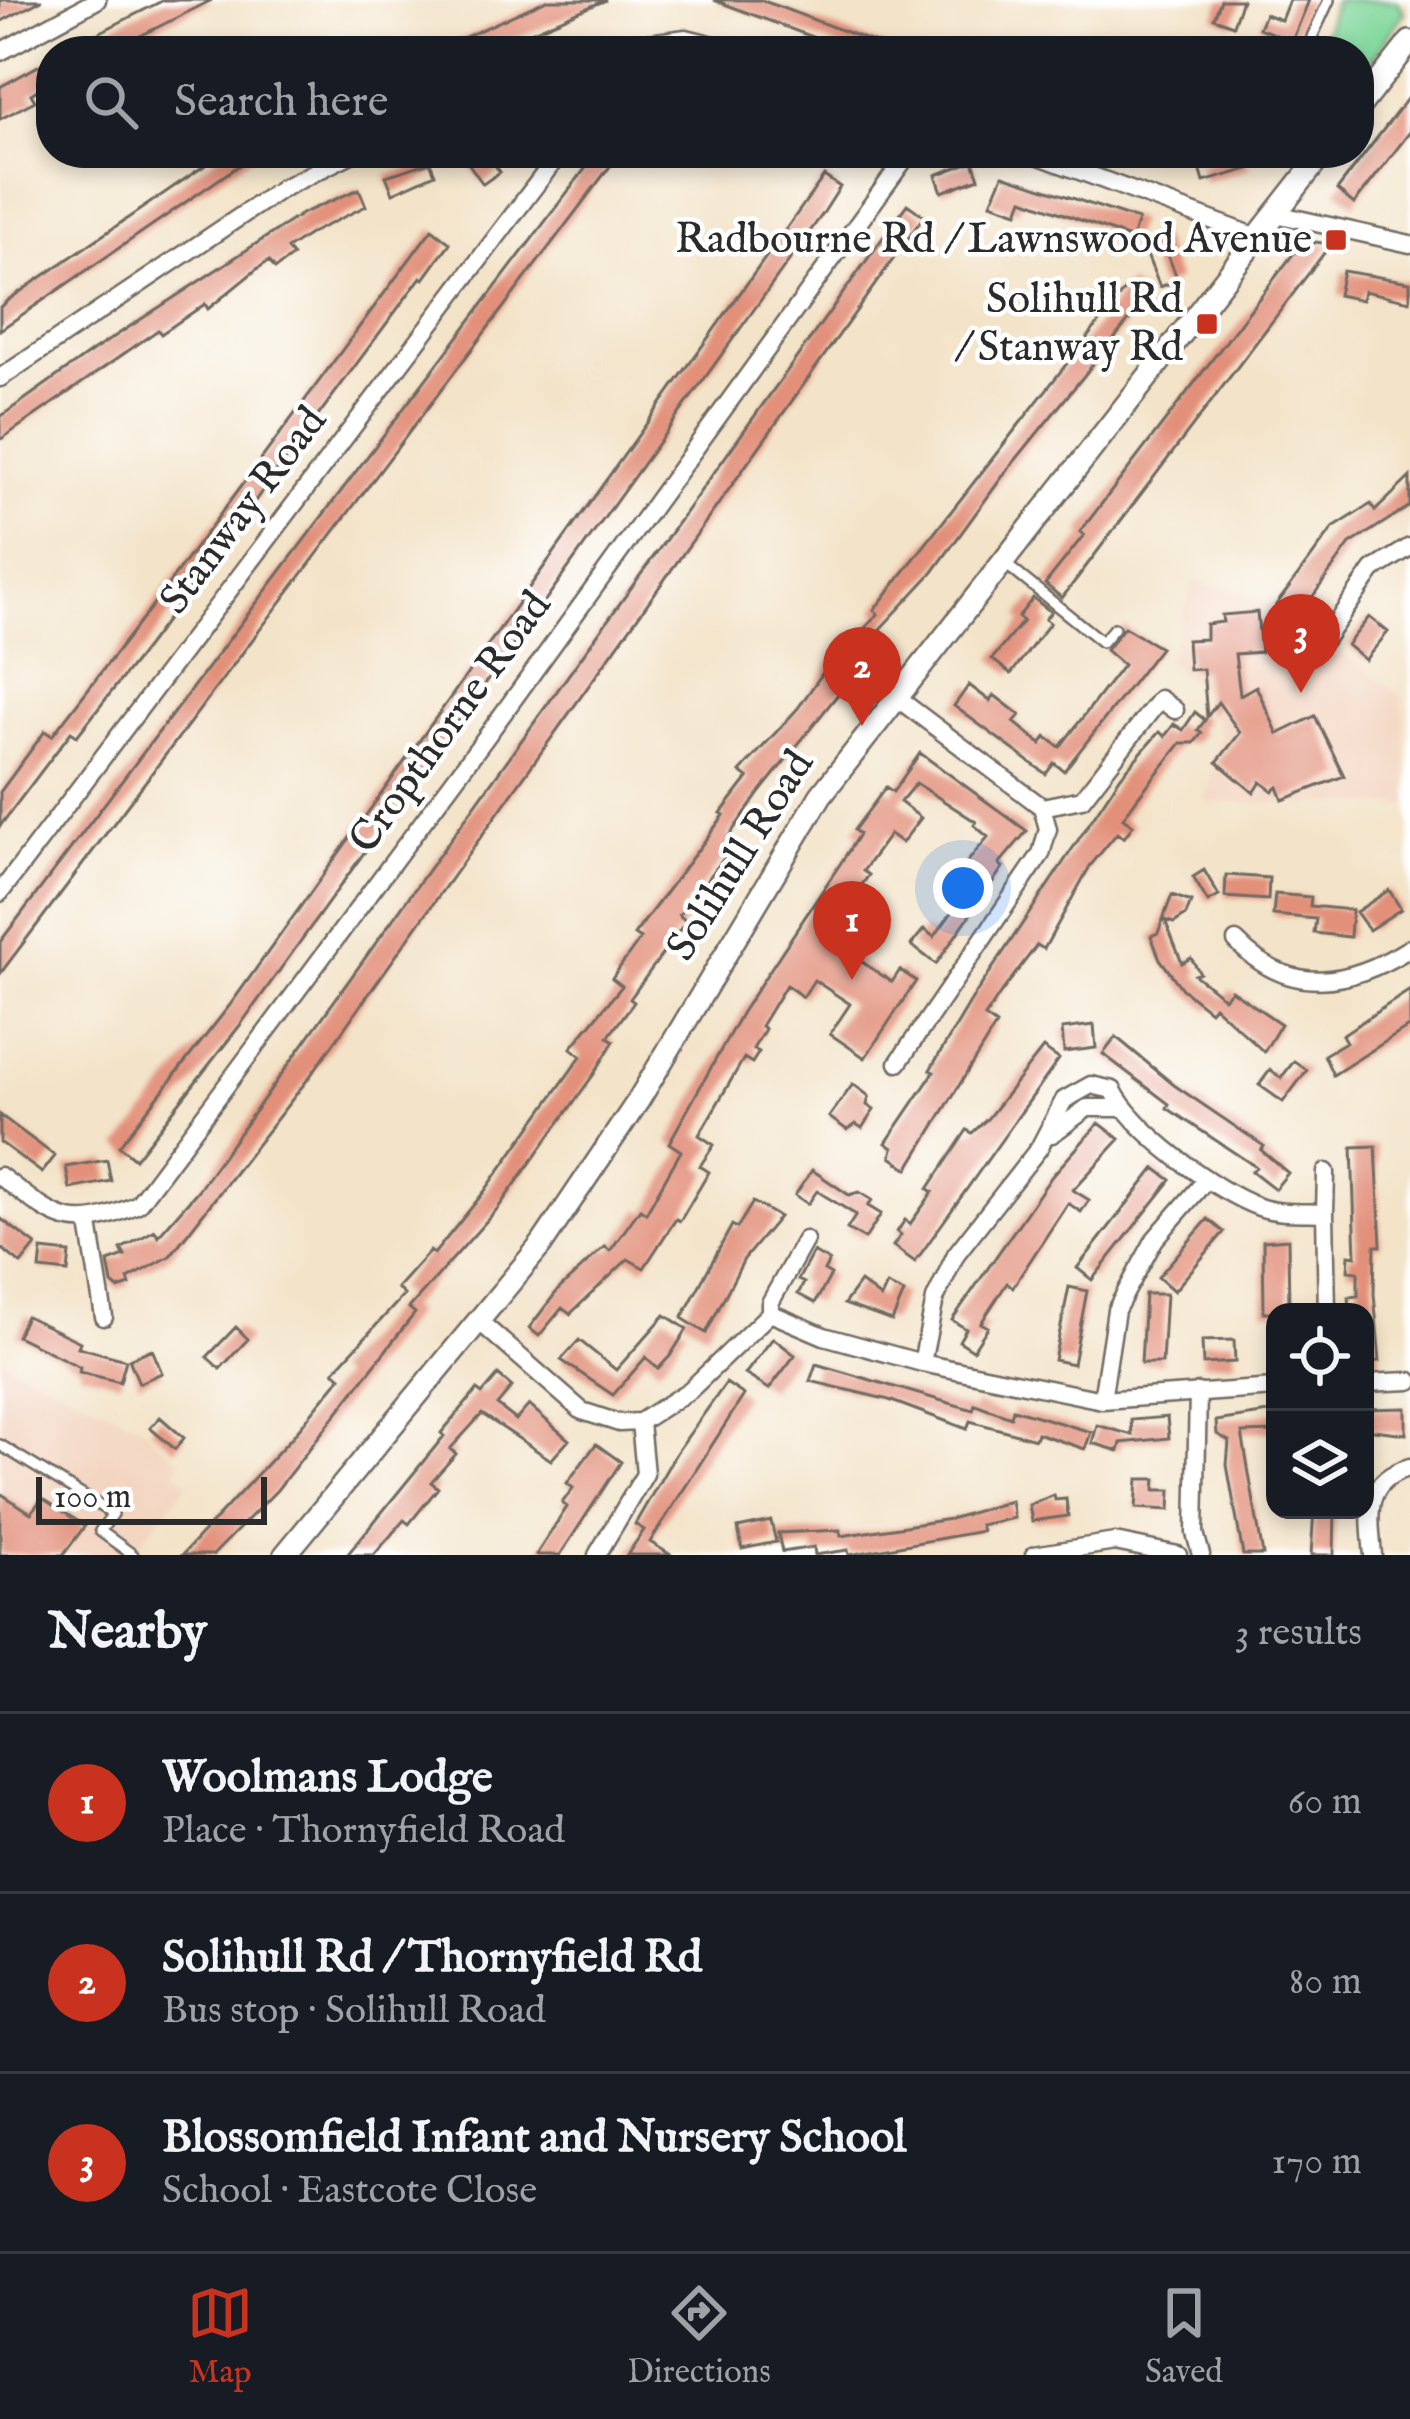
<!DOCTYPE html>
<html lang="en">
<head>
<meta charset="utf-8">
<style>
  body { margin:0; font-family:"IM FELL English",serif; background:#242831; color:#f1f3f6 }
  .controls { position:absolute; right:36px; bottom:36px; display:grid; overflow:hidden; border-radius:24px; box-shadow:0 6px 18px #0003 }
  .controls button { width:108px; height:108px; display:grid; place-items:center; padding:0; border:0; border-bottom:3px solid #363941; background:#171b24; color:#f1f3f6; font:60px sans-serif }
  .scale { position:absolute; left:36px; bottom:30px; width:231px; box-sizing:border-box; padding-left:12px; border:6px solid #2b2b2b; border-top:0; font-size:33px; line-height:42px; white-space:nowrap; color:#2b2b2b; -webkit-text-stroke:9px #fff; paint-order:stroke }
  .you { position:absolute; left:963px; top:888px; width:42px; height:42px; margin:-30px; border:9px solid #fff; border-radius:50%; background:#1a73e8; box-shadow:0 0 0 18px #1a73e833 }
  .badge { display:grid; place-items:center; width:78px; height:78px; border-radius:50%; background:#c8321e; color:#fff; font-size:39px; font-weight:700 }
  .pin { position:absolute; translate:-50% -99px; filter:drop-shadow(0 3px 6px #0008) }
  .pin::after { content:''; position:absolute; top:63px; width:42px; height:36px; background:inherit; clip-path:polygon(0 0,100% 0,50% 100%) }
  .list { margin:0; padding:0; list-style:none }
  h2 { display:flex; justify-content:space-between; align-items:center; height:156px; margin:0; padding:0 48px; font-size:51px }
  h2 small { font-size:39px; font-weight:400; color:#9ea1a6 }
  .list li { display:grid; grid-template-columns:78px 1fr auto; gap:36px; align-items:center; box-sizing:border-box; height:180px; padding:0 48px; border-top:3px solid #363941 }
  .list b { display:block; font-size:45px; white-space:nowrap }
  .list p { margin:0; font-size:39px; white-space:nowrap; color:#9ea1a6 }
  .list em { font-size:39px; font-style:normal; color:#9ea1a6 }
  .icon { flex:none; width:66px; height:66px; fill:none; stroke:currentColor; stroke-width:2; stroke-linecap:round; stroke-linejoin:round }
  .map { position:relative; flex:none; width:1410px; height:1555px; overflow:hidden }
  .search { position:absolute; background:#171b24; box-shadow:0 6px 18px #0003; left:36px; right:36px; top:36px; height:132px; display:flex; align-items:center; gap:30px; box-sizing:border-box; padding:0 42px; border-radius:48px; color:#9ea1a6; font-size:45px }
  .sheet { height:696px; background:#171b24 }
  nav { display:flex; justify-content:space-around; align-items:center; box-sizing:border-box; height:168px; border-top:3px solid #363941; background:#171b24; font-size:33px; color:#9ea1a6 }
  nav a { display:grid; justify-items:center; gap:6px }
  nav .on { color:#c8321e }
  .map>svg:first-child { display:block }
  .built { fill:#f3d4bf }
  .grass { fill:#80d79b; stroke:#568163; stroke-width:3 }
  .building { fill:#e2907a }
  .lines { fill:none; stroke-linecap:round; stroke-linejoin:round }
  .service-casing { stroke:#716b62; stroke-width:14 }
  .minor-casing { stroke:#716b62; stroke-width:21 }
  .tertiary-casing { stroke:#716b62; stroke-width:26 }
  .service { stroke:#fff; stroke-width:9 }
  .minor { stroke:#fff; stroke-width:16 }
  .tertiary { stroke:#fff; stroke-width:21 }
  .poi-dot { fill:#c8321e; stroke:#fff; stroke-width:4.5 }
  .labels { text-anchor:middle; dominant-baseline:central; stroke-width:9; stroke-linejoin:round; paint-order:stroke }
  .poi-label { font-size:42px; fill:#2b2b2b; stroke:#fff; text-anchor:end }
  .street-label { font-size:42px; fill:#2b2b2b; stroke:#fff }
</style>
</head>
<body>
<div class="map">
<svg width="1410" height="1555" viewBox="0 0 1410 1555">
  <rect width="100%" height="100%" fill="#fff"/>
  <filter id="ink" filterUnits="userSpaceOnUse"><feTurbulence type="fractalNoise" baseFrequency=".00833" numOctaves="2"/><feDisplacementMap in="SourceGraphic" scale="24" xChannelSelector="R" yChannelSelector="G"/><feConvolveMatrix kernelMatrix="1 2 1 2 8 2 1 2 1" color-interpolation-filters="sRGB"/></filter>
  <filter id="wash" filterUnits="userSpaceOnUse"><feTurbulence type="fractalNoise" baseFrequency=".004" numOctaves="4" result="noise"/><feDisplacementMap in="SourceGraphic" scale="48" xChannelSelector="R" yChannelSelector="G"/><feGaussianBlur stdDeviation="2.7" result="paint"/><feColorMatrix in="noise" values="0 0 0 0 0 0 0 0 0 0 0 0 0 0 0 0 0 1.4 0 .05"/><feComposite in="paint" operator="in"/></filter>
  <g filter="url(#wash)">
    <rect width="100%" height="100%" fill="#f3e3c8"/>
    <path class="built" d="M1194,580L1276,605L1402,696L1410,805L1206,802L1221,734L1202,691L1167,662Z
      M0,1359L140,1425L181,1462L175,1471L189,1483L136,1547L145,1555H0Z"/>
    <path class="grass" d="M1335,0H1397L1404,12L1359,79V51H1319Z"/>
    <g id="blocks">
      <path class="building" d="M0,0H42L0,22Z
        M164,0H212L110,51H63Z
        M547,0H606L486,51H434Z
        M714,0H761L897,51H849Z
        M1221,0H1242L1233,25L1214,18Z
        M1289,0H1309L1288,51H1268L1276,35L1259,28L1265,14L1281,20Z
        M51,59V81L31,94L35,101L0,119V87Z
        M1410,95V132L1354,204L1337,190Z
        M223,153H257L0,330V307L8,300Z
        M461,153H486L500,172L483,184Z
        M597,153H620L0,974V942Z
        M1245,153L1249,169L1204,182L1199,165Z
        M973,161L979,178L942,192L936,175Z
        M430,162L435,174L393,193L386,176Z
        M1003,175L1138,220L1132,239L1023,199L1018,212L991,203Z
        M824,176L840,187L824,212L241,1024L135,1159L119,1146L230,1005Z
        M359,189L366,206L311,233L287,249L293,256L275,269L269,261L257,269L208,309L205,304L161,334L158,330L0,440V417L94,350L303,213Z
        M907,204L924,216L308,1079L170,1256L128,1279L130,1285L118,1289L112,1284L108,1262L125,1256L121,1249L155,1230L158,1236L199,1189Z
        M432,229L450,243L424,279L421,277L148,645L77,736L71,732L0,826V792L45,731L52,736L149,610Z
        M1160,236L1178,280L1160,287L1142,243Z
        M1315,242L1331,244L1062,598L1045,584L1084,535L1080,532L1300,245L1308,250Z
        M1343,271L1410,282V301L1364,291L1362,300L1338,295Z
        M1129,284L1147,298L1005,473L933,572L880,629L886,634L760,792L729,836L737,842L679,915L686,921L630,999L634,1002L608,1037L614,1041L594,1074L498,1208L409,1308L415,1313L277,1490L213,1555H182L293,1436L341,1377L334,1371L404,1295L397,1288L430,1251L434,1254L484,1192L581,1056L571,1048L622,986L612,978L640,939L634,935L724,815L721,813L748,778L740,772L798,708L850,634L856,638L878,614L874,610Z
        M1410,477V506L1350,544L1296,620L1276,605L1333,528L1371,504L1375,511Z
        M1033,598L1051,612L1045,619L1050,623L1011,674L992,659L1023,621L1018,617Z
        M1257,612L1261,652L1235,654L1240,695L1256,686L1278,734L1315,716L1344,776L1283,800L1278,787L1273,791L1261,782L1254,793L1217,762L1240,733L1218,702L1207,717L1203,669L1189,670L1187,640L1206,639V624L1223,622L1222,615Z
        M1369,617L1388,632L1365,660L1347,645Z
        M1124,627L1160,648L1064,771L1054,763L1046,774L954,706L969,685L990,701L994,695L1020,715L1014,722L1041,744L1046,737L1060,747L1123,665L1106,650Z
        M1195,712L1205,720L1198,730L1202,733L1194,743H1181L1138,797L1123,818L1133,825L1124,838L1117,833L1090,866L1044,949L1037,945L1000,994L985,1017L996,1025L908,1169L891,1157L893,1148L886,1143L934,1072L930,1070L974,996L1121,776L1159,732L1165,736L1174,724L1183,730Z
        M920,753L1027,831L999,864L1003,867L936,964L911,945L924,929L934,937L953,911L964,892L955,886L968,869L964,866L988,837L974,825L976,822L916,783L900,802L921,818L902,843L890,834L863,871L869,875L858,890L846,907L840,903L820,934L892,982L900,970L916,981L865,1058L830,1034L850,1004L814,980L803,997L786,985L761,1026L765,1029L753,1049L759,1052L752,1063L744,1058L699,1135L714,1145L700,1166L709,1172L680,1221L676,1219L644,1268L628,1259L570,1314L562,1308L539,1336L529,1328L558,1290L605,1246L610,1251L640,1209L646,1213L681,1151L669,1143L742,1012L846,855L859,834L854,830L886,787L893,792Z
        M1204,870L1219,896L1208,902L1193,877Z
        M1226,875L1269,878L1268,900L1225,897Z
        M1389,890L1401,909L1369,930L1356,912Z
        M1275,894L1311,897L1310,906L1352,910L1350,937L1314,933L1316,919L1273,915Z
        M1172,895L1191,902L1186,915L1174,923L1165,920L1182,963L1191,958L1200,973L1195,975L1224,998L1231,990L1281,1024L1264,1052L1214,1006L1210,1011L1182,989L1160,959L1151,936L1158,933Z
        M1410,990V1026L1333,1075L1324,1055L1346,1042L1342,1035Z
        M1094,1025L1096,1048L1064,1052L1062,1029Z
        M1116,1037L1174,1085L1264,1146L1261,1150L1288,1173L1275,1189L1252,1171L1256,1167L1167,1108L1169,1104L1103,1054Z
        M1043,1048L1059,1059L915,1262L893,1246L901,1235L897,1232L905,1220L910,1224L933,1192L928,1189L967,1130L972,1133L988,1118Z
        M1294,1061L1307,1070L1283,1102L1259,1085L1270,1070L1281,1078Z
        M853,1084L869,1096L867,1105L874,1110L862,1128L856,1124L847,1130L829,1117Z
        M0,1115L55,1156L42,1173L0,1142Z
        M1099,1123L1120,1139L1073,1190L1089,1200L1081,1212L1068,1203L1013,1287L1007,1283L981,1323L988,1327L973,1350L959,1341L966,1329L952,1320L1052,1176Z
        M1376,1146L1381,1246H1375L1374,1294L1380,1361L1365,1362V1312H1350L1349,1297L1358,1296V1272L1348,1271L1349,1255L1356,1256L1352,1147Z
        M107,1160L111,1181L70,1189L66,1167Z
        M1155,1168L1171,1180L1092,1280L1077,1268Z
        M812,1170L849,1195L859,1192L872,1200L868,1206L881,1214L865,1239L847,1229L856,1215L817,1191L808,1204L795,1195Z
        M753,1202L779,1217L744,1259L706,1333L682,1318L732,1225L737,1228Z
        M0,1218L36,1245L21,1264L0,1247Z
        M1208,1219L1224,1232L1174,1291L1158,1277Z
        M1288,1239L1289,1312H1264L1263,1241Z
        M42,1250L70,1253L68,1272L40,1269Z
        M813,1252L829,1261L824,1271L831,1275L815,1303L798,1294L804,1283L798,1280Z
        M860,1282L881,1298L887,1285L904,1293L892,1321L844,1304Z
        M1069,1287L1087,1291L1073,1364L1054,1360Z
        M1145,1294H1166L1162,1363H1141Z
        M665,1315L687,1329L670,1356L658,1369L646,1357L613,1395L561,1360L579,1340L616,1370Z
        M26,1316L80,1342L78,1347L126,1360L120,1382L79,1372L80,1367L17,1336Z
        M236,1327L248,1339L220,1369L207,1357Z
        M773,1338L795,1355L769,1389L745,1374Z
        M1234,1340L1235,1362L1203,1364L1202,1341Z
        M152,1349L162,1373L139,1383L129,1359Z
        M816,1364L973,1410L975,1404L1011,1417L1013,1409L1091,1432L1085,1449L1037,1433L1035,1439L970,1421L967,1429L889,1400L810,1381Z
        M498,1375L512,1387L497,1405L516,1420L529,1405L569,1440L551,1460L482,1414L450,1449L456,1454L431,1482L438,1488L409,1524L404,1520L374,1555H347L444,1436L441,1433L477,1390L482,1394Z
        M726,1383L744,1395L650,1542L671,1555H627L644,1530L635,1524L676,1453Z
        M1406,1408V1434L1365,1429V1409Z
        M1275,1412V1432L1242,1433L1263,1555H1243L1227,1465L1229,1441L1217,1434L1216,1421Z
        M160,1417L184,1438L175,1449L150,1428Z
        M1167,1417L1169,1438L1121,1443L1119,1451L1092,1443L1097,1425L1132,1435L1131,1420Z
        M596,1444L621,1462L560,1555H536L567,1507L562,1503L573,1488L567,1483Z
        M1138,1479H1156L1155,1490H1171L1170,1510L1136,1508Z
        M0,1493L31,1513L42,1498L85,1526L63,1555H0Z
        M1054,1495L1055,1500L1066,1499L1068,1516L1032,1521L1029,1505Z
        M1011,1501L1014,1518L980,1525L982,1531L849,1555L848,1550L815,1555L814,1547L782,1552L778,1533L840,1530L841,1536L950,1519Z
        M1314,1510H1335L1334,1555H1311Z
        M771,1521L776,1542L742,1549L738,1528Z"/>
    </g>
  </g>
  <g filter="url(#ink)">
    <use href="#blocks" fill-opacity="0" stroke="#716b62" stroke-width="3"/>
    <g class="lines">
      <g class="service-casing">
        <path id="service" d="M1312,37L1329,0
          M1003,562L1102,642L1114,628
          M0,1445L113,1514L100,1531L133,1555"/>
      </g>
      <g class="minor-casing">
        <path id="minor" d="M591,51L686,38L738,51
          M0,52L97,0
          M1031,153L1257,237
          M1276,214L1410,244
          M0,378L281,189L353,153
          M1324,640L1373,570L1410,547
          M897,698L1042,807L1048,829L1041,854L898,1063
          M1042,807L1082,799L1160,699L1175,710
          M0,893L560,153
          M1236,941C1289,997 1349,986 1410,948
          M1052,1134L1087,1108H1120
          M0,1176C56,1218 69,1236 138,1204L486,737L909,153
          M1325,1213L1326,1172
          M89,1224L104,1317
          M770,1313L824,1336L922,1363L1102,1400L1275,1388
          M480,1322L582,1411L619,1423L640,1422L690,1390L770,1313V1303L805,1240
          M922,1363L935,1299L956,1254L1039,1148L1064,1100L1091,1085L1113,1090C1132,1130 1216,1192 1259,1207C1278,1214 1304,1212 1325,1213L1327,1312
          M1365,1383L1410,1381
          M1198,1392L1195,1533L1201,1555
          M1102,1400L1116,1310L1155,1239L1207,1179
          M597,1555L645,1474L640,1422
          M1034,1555L1115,1542L1178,1555
          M1373,1555C1369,1513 1363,1481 1410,1467"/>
      </g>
      <g class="tertiary-casing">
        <path id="tertiary" d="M1359,107L1410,42
          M285,1555L541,1245L638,1101L821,795L1323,153"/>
      </g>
      <use href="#service" class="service"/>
      <use href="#minor" class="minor"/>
      <use href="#tertiary" class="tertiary"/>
    </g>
  </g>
  <g class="poi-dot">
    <rect x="1324" y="228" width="24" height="24" rx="6"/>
    <rect x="1195" y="312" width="24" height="24" rx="6"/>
  </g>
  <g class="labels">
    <g class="poi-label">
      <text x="1312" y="240">Radbourne Rd / Lawnswood Avenue</text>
      <text x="1183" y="300">Solihull Rd<tspan x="1183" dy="48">/ Stanway Rd</tspan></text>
    </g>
    <g class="street-label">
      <text transform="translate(244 511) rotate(-53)">Stanway Road</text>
      <text transform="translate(451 723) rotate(-54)">Cropthorne Road</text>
      <text transform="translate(741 856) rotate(-58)">Solihull Road</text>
    </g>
  </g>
</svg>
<div class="controls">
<button><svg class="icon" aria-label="locate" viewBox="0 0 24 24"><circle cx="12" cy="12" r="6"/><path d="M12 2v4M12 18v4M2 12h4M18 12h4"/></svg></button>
<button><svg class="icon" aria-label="layers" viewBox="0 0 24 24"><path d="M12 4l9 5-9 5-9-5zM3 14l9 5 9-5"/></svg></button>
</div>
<div class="scale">100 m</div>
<div class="you"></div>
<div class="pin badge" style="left:852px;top:980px">1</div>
<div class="pin badge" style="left:862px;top:726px">2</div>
<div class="pin badge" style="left:1301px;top:693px">3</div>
<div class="search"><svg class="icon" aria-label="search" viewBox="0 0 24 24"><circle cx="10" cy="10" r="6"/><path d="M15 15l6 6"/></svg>Search here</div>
</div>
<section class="sheet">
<h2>Nearby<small>3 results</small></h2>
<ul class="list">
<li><span class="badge">1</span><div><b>Woolmans Lodge</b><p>Place · Thornyfield Road</p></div><em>60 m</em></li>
<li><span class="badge">2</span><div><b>Solihull Rd / Thornyfield Rd</b><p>Bus stop · Solihull Road</p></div><em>80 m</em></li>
<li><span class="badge">3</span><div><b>Blossomfield Infant and Nursery School</b><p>School · Eastcote Close</p></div><em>170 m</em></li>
</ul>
</section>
<nav>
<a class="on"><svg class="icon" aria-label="map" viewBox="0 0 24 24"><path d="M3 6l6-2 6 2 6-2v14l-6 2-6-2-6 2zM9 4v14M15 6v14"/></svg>Map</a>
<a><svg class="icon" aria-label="directions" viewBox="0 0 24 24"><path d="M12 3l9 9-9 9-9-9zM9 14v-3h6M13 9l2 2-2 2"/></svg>Directions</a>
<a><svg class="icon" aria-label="saved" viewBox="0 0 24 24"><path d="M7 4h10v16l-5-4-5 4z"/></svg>Saved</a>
</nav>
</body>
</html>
